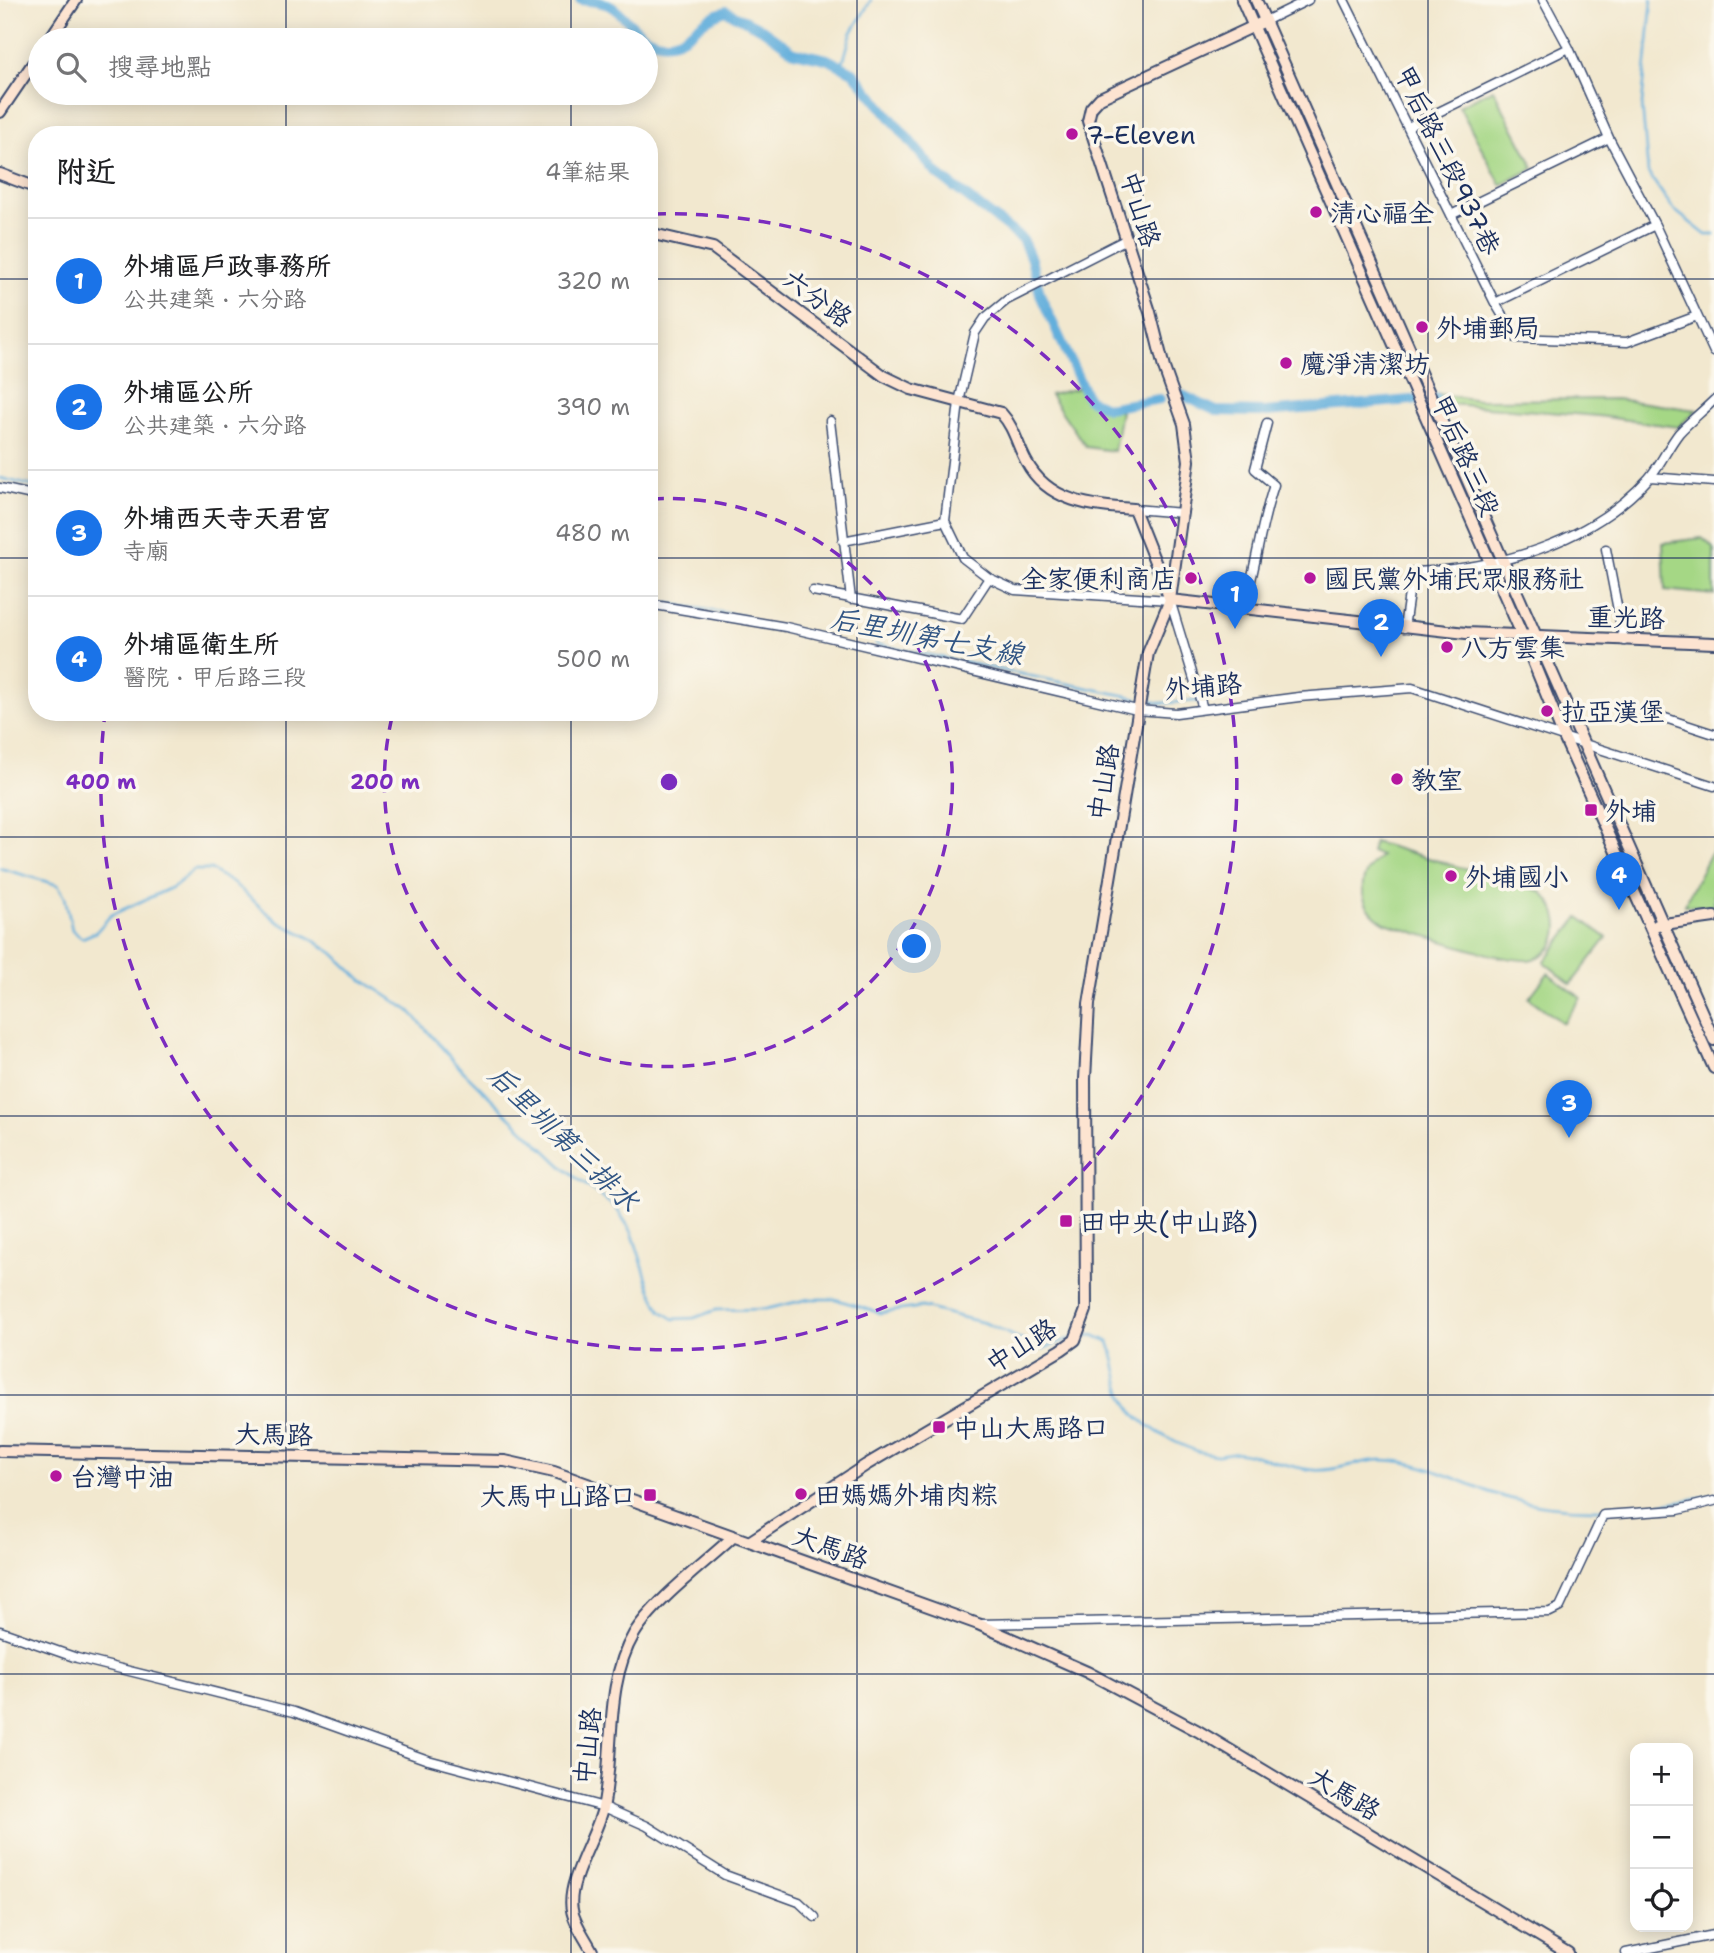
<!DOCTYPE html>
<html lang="zh-TW">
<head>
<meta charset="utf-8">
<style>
  body { margin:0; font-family:"Shantell Sans","LXGW WenKai TC",sans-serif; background:#f2f2f2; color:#202124 }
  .controls { position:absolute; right:21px; bottom:21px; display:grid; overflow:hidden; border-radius:14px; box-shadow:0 4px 18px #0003 }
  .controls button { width:63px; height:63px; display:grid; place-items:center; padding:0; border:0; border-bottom:2px solid #e0e0e0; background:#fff; color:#202124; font:35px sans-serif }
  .you { position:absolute; left:915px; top:947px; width:24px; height:24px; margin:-18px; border:5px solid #fff; border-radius:50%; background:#1a73e8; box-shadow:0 0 0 10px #1a73e833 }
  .badge { display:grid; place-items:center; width:46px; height:46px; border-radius:50%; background:#1a73e8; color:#fff; font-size:23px; font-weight:700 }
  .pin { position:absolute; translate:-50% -58px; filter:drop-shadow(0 2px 4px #0008) }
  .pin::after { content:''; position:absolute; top:37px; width:24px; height:21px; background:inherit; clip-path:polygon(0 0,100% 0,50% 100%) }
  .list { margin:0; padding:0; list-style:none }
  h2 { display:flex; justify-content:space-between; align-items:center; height:91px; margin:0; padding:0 28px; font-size:30px }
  h2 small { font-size:23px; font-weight:400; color:#757577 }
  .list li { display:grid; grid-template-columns:46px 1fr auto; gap:21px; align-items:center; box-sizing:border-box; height:126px; padding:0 28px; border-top:2px solid #e0e0e0 }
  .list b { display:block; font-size:26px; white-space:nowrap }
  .list p { margin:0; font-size:23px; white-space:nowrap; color:#757577 }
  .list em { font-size:23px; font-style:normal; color:#757577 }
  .icon { flex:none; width:38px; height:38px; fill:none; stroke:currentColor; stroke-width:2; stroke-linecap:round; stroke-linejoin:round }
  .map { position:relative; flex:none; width:1714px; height:1953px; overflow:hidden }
  .search { position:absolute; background:#fff; box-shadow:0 4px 18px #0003; left:28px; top:28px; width:630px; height:77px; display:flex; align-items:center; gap:18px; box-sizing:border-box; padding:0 24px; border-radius:38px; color:#757577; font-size:26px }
  .panel { position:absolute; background:#fff; box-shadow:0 4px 18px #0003; left:28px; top:126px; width:630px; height:595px; border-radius:28px }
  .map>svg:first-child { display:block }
  .green { fill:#a5d785; stroke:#608372; stroke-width:2 }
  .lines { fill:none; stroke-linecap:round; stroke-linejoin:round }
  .stream { stroke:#64afdc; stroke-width:2.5 }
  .canal { stroke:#64afdc; stroke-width:10 }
  .street-casing { stroke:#3b4b6f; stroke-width:11 }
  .secondary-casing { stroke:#3b4b6f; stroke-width:14 }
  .street { stroke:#fff; stroke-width:8 }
  .secondary { stroke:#fde4d1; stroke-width:10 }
  .grid { fill:none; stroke:#1b2f5e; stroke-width:2; stroke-opacity:0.55 }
  .ring { fill:none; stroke:#7b2cbf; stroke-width:3.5; stroke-dasharray:12 9 }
  .poi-dot { fill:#b5179e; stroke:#fbf7ec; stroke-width:2.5 }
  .labels { text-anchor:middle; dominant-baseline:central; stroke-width:7; stroke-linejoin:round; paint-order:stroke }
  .poi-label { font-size:26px; fill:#1b2f5e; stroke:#fbf7ec; text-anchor:start }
  .street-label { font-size:26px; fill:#1b2f5e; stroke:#fbf7ec }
  .water-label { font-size:28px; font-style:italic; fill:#315584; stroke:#fbf7ec }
  .centre { fill:#7b2cbf; stroke:#fbf7ec; stroke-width:3.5 }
  .ring-label { font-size:21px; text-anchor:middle; font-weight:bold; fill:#7b2cbf; stroke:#fbf7ec; stroke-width:7; stroke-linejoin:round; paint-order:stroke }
</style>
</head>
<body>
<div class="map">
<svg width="1714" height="1953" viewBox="0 0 1714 1953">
  <rect width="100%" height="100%" fill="#fbf7ec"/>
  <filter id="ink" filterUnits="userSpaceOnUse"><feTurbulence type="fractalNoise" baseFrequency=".0143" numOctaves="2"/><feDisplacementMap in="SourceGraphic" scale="14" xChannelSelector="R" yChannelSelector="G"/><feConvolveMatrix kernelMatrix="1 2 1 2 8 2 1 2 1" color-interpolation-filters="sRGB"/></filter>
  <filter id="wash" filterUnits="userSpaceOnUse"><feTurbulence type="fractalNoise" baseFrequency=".00686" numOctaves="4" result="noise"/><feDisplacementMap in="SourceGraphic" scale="28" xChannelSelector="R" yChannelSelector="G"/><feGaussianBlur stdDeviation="1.57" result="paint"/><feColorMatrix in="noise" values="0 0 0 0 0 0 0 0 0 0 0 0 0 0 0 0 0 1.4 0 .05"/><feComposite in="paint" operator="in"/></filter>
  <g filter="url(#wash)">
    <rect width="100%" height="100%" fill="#f2e8cf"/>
    <path class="green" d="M1493,89L1534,168L1501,185L1459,106Z
      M1079,388C1089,409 1099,410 1121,411L1114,451L1086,447L1050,395Z
      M1438,394L1479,400L1616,399L1697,410L1678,427L1598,416L1438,403Z
      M1702,538L1714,548V595L1665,590L1663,543Z
      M1374,842L1540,891C1563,909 1567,949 1533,959C1510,966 1413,931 1385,923C1357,906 1355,876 1381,856L1371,852Z
      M1714,847V908L1684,905Z
      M1579,917L1607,938L1571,984L1544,962Z
      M1548,973L1581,998L1563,1023L1529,998Z"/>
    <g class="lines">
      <path class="stream" d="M1652,0L1642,104L1648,173L1673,209L1706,235H1714
        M842,66L851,34L871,0
        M0,478L37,487
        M649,600L743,616
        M876,644L1137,698
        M1143,700L1162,703L1197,701
        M0,868L58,885L65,897L72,930L82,938L96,932L111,915L173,887L194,870H211L234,884L278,922L307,936L333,953L357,976L410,1011L456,1064L503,1110L565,1169L616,1208L632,1232L650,1288L661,1311L674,1319L694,1318L716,1310L766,1309L809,1299H835L880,1313L922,1307L949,1314L985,1323L1042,1349L1069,1339
        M1079,1337L1093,1335L1109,1342C1120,1369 1116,1400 1140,1419C1160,1436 1190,1452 1216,1455C1225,1455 1233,1451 1242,1453C1266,1457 1290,1468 1314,1470C1338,1472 1360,1460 1382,1460C1424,1460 1465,1485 1504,1497C1574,1517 1644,1509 1714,1495"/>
      <path class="canal" d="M580,0C589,1 604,1 612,7C633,22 646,49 675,41C691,37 702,17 726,11L762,29L794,52L827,59L853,72L937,174L1022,239L1031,259L1041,297L1088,399L1107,408L1160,399
        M1180,394L1216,411L1265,412L1436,398"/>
    </g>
  </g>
  <g filter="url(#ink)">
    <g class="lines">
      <g class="street-casing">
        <path id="street" d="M1344,0L1495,303L1516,338L1627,342L1697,316
          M1543,0L1569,48L1609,138L1655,225L1714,352
          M1265,21L1308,0
          M1408,127L1569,48
          M1451,215L1609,138
          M1125,240L1007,300L985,318L975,333L959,402L945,521L963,558L989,578L1015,590L1170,600L1203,709
          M1495,303L1655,225
          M830,421L851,599
          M1650,477L1714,482
          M0,488L37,496
          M1134,509L1183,513
          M843,541L945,521
          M1606,549L1624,641
          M813,591L962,619L989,578
          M649,604L786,627L1137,710L1176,713L1299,697L1412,688L1714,786
          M1244,608C1256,567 1260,526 1274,485L1255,469L1267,423
          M1404,628L1412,572C1496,570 1591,543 1649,478C1661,464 1668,447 1679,433C1690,421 1703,411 1714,400
          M1653,714L1714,734
          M980,1624L1550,1612L1560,1607L1603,1515L1678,1510L1714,1501
          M0,1631L77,1658L294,1712L428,1760L604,1807L647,1826L725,1875L799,1902L815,1917
          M1626,1953L1714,1935"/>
      </g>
      <g class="secondary-casing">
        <path id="secondary" d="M1242,0L1523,637L1563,735L1714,1068
          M1256,0L1714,1040
          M49,40L76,0
          M0,112L40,53
          M0,174L37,188
          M649,233L713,248L884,376L911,389L1001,413C1014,427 1017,444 1026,461C1048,503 1092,506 1134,509L1169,597
          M1170,600L1466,633L1714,643
          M1657,925L1714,917
          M0,1451L505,1461L554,1472L978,1624L1087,1672L1198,1731L1568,1953
          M749,1542L866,1465L1061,1350L1075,1340L1086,1310L1085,1079L1089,1004L1148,653L1170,600L1189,461L1184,424L1164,368L1150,312L1088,121L1091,108L1100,98L1265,21
          M593,1953C587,1940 574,1924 572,1910C566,1881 597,1836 603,1808C615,1752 604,1685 634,1634C653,1602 705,1563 733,1537"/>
      </g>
      <use href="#street" class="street"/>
      <use href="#secondary" class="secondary"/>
    </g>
  </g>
  <path class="grid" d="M286,0V40M571,0V40M857,0V1953M1143,0V1953M1428,0V1953M286,93V135M571,93V135M0,279H37M649,279H1714M0,558H37M649,558H1714M286,712V1953M571,712V1953M0,837H1714M0,1116H1714M0,1395H1714M0,1674H1714"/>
  <g class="ring">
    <path d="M652 499A284 284 0 1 1 393 713"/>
    <path d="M654 214A568 568 0 1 1 105 713"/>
  </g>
  <g class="poi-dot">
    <circle cx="1072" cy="134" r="7"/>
    <circle cx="1316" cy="212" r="7"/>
    <circle cx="1422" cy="327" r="7"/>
    <circle cx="1286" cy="363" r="7"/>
    <circle cx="1191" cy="578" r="7"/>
    <circle cx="1310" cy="578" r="7"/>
    <circle cx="1447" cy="647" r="7"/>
    <circle cx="1547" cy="711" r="7"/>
    <circle cx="1397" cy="779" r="7"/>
    <rect x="1584" y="803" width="14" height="14" rx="3.5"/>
    <circle cx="1451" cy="876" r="7"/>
    <rect x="1059" y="1214" width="14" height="14" rx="3.5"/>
    <rect x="932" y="1420" width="14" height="14" rx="3.5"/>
    <circle cx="56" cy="1476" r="7"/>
    <circle cx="801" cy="1494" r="7"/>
    <rect x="643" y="1488" width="14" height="14" rx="3.5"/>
  </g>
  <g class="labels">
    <g class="poi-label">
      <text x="1086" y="134">7-Eleven</text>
      <text x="1330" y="212">清心福全</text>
      <text x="1436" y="327">外埔郵局</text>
      <text x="1300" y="363">魔淨清潔坊</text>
      <text x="1177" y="578" text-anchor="end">全家便利商店</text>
      <text x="1324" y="578">國民黨外埔民眾服務社</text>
      <text x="1461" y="647">八方雲集</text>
      <text x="1561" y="711">拉亞漢堡</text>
      <text x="1411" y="779">教室</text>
      <text x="1605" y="810">外埔</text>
      <text x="1465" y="876">外埔國小</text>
      <text x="1080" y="1221">田中央(中山路)</text>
      <text x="953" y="1427">中山大馬路口</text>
      <text x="70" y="1476">台灣中油</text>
      <text x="815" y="1494">田媽媽外埔肉粽</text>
      <text x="636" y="1495" text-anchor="end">大馬中山路口</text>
    </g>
    <g class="street-label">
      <text transform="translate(1448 160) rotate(64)">甲后路三段937巷</text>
      <text transform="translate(1141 209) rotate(73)">中山路</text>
      <text transform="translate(818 298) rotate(36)">六分路</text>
      <text transform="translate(1466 455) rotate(66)">甲后路三段</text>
      <text transform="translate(1626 617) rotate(2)">重光路</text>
      <text transform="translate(1203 686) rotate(-5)">外埔路</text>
      <text transform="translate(1103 782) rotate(-81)">中山路</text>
      <text transform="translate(1021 1345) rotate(-32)">中山路</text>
      <text transform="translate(274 1434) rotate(1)">大馬路</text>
      <text transform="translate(831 1547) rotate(20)">大馬路</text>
      <text transform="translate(587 1746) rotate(-84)">中山路</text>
      <text transform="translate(1345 1793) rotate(31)">大馬路</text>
    </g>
    <g class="water-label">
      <text transform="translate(927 636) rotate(11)">后里圳第七支線</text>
      <text transform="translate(564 1138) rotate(44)">后里圳第三排水</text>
    </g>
  </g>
  <circle cx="669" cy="782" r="10" class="centre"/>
  <g class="ring-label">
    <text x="385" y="789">200 m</text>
    <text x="101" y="789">400 m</text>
  </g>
</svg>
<div class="controls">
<button>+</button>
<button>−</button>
<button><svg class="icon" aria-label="locate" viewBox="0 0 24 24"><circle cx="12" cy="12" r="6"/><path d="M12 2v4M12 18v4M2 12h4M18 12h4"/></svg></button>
</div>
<div class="you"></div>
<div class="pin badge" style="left:1235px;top:629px">1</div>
<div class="pin badge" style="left:1381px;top:657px">2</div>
<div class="pin badge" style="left:1569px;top:1138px">3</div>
<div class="pin badge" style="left:1619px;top:910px">4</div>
<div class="search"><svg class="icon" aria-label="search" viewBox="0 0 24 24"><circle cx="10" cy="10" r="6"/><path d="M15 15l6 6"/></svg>搜尋地點</div>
<section class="panel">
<h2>附近<small>4筆結果</small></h2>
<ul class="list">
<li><span class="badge">1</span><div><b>外埔區戶政事務所</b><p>公共建築 · 六分路</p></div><em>320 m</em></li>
<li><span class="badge">2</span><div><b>外埔區公所</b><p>公共建築 · 六分路</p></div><em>390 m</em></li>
<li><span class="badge">3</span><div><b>外埔西天寺天君宮</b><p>寺廟</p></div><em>480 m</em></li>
<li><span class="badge">4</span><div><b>外埔區衛生所</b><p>醫院 · 甲后路三段</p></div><em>500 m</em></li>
</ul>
</section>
</div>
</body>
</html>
